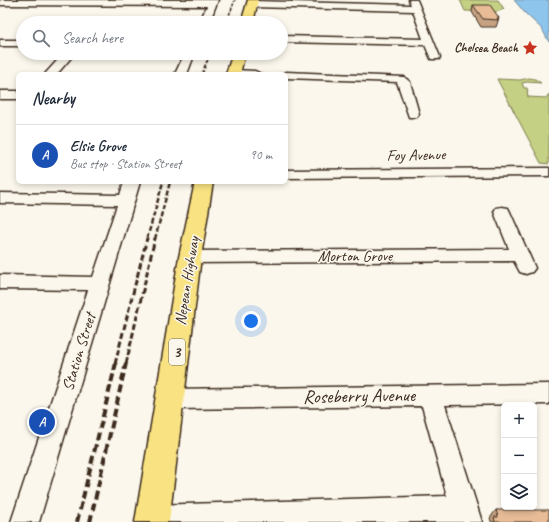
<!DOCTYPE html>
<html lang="en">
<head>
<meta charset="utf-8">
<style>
  body { margin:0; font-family:Caveat,sans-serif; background:#f6f6f7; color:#1f2937 }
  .controls { position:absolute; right:12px; bottom:12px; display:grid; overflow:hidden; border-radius:6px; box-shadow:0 2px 6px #0003 }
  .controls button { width:36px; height:36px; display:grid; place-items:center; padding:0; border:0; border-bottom:1px solid #e0e1e3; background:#fff; color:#1f2937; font:20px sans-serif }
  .you { position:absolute; left:251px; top:321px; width:14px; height:14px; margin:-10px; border:3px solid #fff; border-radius:50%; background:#1a73e8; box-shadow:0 0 0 6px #1a73e833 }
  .badge { display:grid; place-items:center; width:26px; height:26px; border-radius:50%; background:#c8321e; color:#fff; font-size:13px; font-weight:700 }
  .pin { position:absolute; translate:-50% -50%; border:2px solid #fff; box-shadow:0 1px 4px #0006 }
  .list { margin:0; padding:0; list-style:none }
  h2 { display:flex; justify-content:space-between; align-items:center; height:52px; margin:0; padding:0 16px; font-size:17px }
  h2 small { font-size:13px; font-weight:400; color:#747a83 }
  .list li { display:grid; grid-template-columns:26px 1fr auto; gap:12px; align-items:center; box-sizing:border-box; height:60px; padding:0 16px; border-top:1px solid #e0e1e3 }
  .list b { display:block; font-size:15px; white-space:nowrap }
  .list p { margin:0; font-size:13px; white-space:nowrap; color:#747a83 }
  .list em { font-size:13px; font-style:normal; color:#747a83 }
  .icon { flex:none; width:22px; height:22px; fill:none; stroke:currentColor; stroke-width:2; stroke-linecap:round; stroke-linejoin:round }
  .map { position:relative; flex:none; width:549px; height:522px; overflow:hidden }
  .search { position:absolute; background:#fff; box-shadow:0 2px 6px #0003; left:16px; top:16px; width:272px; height:44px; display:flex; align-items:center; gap:10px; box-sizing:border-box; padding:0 14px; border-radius:22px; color:#747a83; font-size:15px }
  .panel { position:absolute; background:#fff; box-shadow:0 2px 6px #0003; left:16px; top:72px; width:272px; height:112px; border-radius:6px }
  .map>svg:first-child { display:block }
  .green { fill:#c4d083; stroke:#807d50 }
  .water { fill:#8ec5ed; stroke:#6d879a }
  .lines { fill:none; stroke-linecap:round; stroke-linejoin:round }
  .minor-casing { stroke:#3b2a1e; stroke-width:3 }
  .highway-casing { stroke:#3b2a1e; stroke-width:3 }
  .minor { fill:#fbf7ec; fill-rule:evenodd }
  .highway { fill:#f8e281; fill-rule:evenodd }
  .rail-far4 { stroke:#3b2a1e; stroke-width:1.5; stroke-dasharray:3 1.5; stroke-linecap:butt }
  .rail-far3 { stroke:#3b2a1e; stroke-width:2; stroke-dasharray:4 2; stroke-linecap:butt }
  .rail-far2 { stroke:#3b2a1e; stroke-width:2.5; stroke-dasharray:5 2.5; stroke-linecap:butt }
  .rail-far1 { stroke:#3b2a1e; stroke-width:3; stroke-dasharray:6 3; stroke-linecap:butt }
  .rail { stroke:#3b2a1e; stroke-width:4; stroke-dasharray:8 4; stroke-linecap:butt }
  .wall { fill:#c7a282; stroke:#3b2a1e }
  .building { fill:#e7bc97; stroke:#3b2a1e }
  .labels { text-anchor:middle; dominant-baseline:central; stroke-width:3; stroke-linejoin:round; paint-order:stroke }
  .far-poi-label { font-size:13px; font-weight:bold; fill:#3b2a1e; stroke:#fbf7ec; text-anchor:end }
  .shield { fill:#fbf7ec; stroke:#75685c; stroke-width:1 }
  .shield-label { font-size:15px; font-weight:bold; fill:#3b2a1e }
  .street-label { font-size:16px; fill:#3b2a1e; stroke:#fbf7ec }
  .near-street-label { font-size:19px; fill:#3b2a1e; stroke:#fbf7ec }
</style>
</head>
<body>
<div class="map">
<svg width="549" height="522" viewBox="0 0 549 522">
  <rect width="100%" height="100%" fill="#fbf7ec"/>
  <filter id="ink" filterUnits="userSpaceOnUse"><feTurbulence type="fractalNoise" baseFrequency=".025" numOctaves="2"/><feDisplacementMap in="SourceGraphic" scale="8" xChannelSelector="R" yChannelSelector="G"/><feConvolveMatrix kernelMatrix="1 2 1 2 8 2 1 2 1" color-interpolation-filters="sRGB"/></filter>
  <g filter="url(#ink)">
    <path class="green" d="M460,0H498L504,9L496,12L465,11Z
      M529,78L535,79L541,83L527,82L522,83L524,88H527L528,91H527L528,97L546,98L549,94V164L541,163L497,79L520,80Z"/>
    <path class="water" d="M514,0H549V42L542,29L525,13Z"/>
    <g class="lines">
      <g class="minor-casing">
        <path id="minor" d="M0,0H218L209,23H199L207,6L0,5Z
          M409,0H417L440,57L439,59H431L425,45L281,42V36L423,39L413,11L252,7L248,4L252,1L411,5Z
          M0,40H23V46H0Z
          M64,53H75L57,74H45Z
          M185,53H195L187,74H175Z
          M233,70L255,71L261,74H228L229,71Z
          M286,72L404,77L410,82L419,114L417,117H409L397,82L286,78V74H281Z
          M0,91H18V99H0Z
          M546,168H549V176H546L286,178V170Z
          M124,182H140L39,522H11L88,290L0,289V275L93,277L117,205L0,203V193L120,195Z
          M502,207L508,208L510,212L535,268L532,272L526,274L520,272L514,261L190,263L184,261L181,257L184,253L190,251L509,249L494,212L496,208Z
          M549,384V404L445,405L482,522H140L138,519L142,509L152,505L447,496L422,406L170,409L162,406L158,399L162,392L170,389Z"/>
      </g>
      <g class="highway-casing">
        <path id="highway" d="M248,0H258L253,23H241Z
          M233,53H245L240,74H226Z
          M195,182H213L201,257L169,522H135L179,257Z"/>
      </g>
      <use href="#minor" class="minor"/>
      <use href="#highway" class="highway"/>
      <path class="rail-far4" d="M226,23L235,0
        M207,62L210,53"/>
      <path class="rail-far3" d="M202,74L207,61"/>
      <path class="rail-far2" d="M147,239L163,182
        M155,239L170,182"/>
      <path class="rail-far1" d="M115,364L147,238
        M126,364L155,238"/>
      <path class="rail" d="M77,522L116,363
        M90,522L126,363"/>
    </g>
    <path class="wall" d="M473,5L499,18L496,27H481L472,12Z
      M496,510L549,522H491V521L490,518Z"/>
    <path class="building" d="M473,5H490L499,18H497L498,20L483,19Z
      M496,510H549V522H495L494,517H498Z"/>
  </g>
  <defs>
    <g id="sight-bare" transform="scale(1.2)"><path d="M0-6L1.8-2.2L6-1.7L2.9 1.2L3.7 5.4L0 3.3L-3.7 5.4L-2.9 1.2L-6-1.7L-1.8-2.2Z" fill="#c8321e" stroke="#fbf7ec" stroke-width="2.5" paint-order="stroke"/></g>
  </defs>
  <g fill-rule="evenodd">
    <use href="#sight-bare" x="530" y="48"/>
  </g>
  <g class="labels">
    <g class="far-poi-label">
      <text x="518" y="48">Chelsea Beach</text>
    </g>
    <rect class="shield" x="169" y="339" width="16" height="26" rx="3"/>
    <g class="shield-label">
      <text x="177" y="352">3</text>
    </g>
    <g class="street-label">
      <text transform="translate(416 155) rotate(-1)">Foy Avenue</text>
      <text x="355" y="256">Morton Grove</text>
      <text transform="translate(187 281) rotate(-81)">Nepean Highway</text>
      <text transform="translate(79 352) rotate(-73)">Station Street</text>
    </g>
    <g class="near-street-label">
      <text transform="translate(359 396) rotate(-1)">Roseberry Avenue</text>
    </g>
  </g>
</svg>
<div class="controls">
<button>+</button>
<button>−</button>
<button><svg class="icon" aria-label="layers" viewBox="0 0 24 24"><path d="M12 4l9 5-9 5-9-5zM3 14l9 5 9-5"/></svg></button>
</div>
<div class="you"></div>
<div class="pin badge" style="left:42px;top:422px;background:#1a4fb4">A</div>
<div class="search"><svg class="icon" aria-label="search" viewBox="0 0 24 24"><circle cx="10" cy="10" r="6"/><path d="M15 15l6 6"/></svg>Search here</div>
<section class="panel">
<h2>Nearby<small></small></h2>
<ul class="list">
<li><span class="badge" style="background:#1a4fb4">A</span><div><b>Elsie Grove</b><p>Bus stop · Station Street</p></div><em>90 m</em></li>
</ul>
</section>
</div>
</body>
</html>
